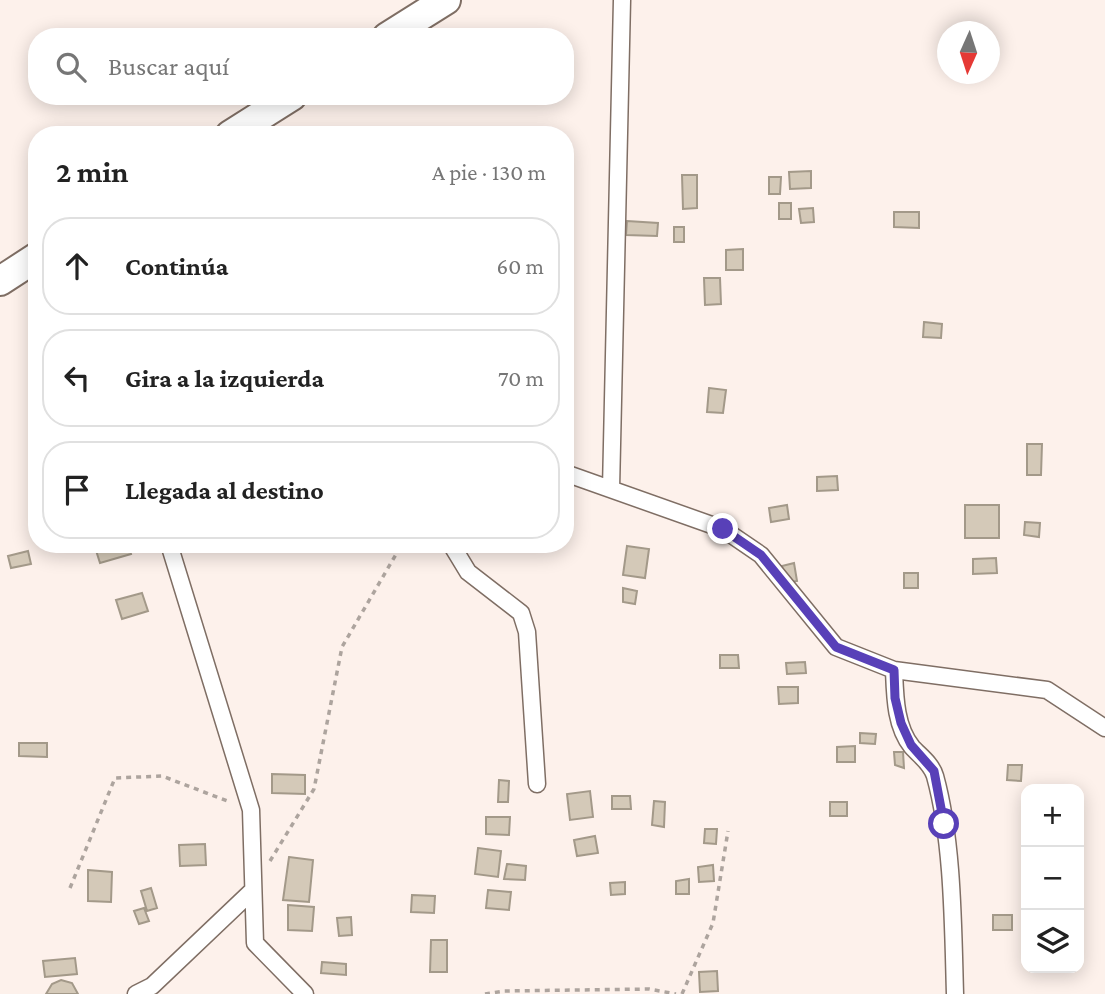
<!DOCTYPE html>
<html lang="es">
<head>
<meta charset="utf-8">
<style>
  body { margin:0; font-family:"Crimson Pro",serif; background:#f6f6f6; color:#222 }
  .controls { position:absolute; right:21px; bottom:21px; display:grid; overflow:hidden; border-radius:14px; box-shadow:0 4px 18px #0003 }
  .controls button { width:63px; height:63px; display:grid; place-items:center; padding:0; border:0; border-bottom:2px solid #e0e0e0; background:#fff; color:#222; font:35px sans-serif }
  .compass { position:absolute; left:937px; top:21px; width:63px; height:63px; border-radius:50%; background:#fff; box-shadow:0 4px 18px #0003; rotate:183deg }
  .stop { position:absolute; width:21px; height:21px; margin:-16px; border:5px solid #5840b8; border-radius:50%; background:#fff }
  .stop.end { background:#5840b8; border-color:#fff; box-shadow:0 2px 7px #0008 }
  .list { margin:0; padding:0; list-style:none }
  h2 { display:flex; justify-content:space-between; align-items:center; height:91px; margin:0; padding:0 28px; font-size:30px }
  h2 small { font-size:23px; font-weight:400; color:#767676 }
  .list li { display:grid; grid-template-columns:46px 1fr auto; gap:21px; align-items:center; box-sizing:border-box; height:98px; margin:0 14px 14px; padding:0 14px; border:2px solid #e0e0e0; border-radius:28px }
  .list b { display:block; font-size:26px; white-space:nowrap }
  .list em { font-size:23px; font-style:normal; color:#767676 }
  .icon { flex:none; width:38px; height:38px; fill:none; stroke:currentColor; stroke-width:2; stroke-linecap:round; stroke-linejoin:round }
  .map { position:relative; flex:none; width:1105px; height:994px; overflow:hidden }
  .search { position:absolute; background:#fff; box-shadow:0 4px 18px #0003; left:28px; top:28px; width:546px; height:77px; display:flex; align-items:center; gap:18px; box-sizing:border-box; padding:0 24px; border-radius:28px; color:#767676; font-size:26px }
  .panel { position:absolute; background:#fff; box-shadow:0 4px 18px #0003; left:28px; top:126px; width:546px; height:427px; border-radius:28px }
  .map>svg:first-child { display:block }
  .building { fill:#d4c9b8; stroke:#a39989; stroke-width:2 }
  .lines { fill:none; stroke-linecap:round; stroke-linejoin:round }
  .minor-casing { stroke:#7f6e64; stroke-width:19 }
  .trunk-casing { stroke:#7f6e64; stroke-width:32 }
  .path { stroke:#ada49e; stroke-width:3.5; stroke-dasharray:5 5; stroke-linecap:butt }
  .minor { stroke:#fff; stroke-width:16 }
  .trunk { stroke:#fff; stroke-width:28 }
  .route { stroke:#5840b8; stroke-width:9 }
</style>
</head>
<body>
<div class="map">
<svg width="1105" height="994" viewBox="0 0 1105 994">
  <rect width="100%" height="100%" fill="#fdf1eb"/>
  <path class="building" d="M811,171V188L790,189L789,172Z
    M682,175H697V208L683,209Z
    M769,177H781L780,194H769Z
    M779,203H791V219H779Z
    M813,208L814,222L801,223L799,209Z
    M894,212H919V228L894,227Z
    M627,221L658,223L657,236L626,235Z
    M674,227H684V242H674Z
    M743,249V270H726V250Z
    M704,278H720L721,304L705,305Z
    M924,322L942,324L941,338L923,337Z
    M709,388L726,390L723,413L707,412Z
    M1027,444H1042L1041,475H1027Z
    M837,476L838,490L817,491V477Z
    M787,505L789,519L771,522L769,508Z
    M965,505H999V538H965Z
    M1025,522L1040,523L1039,537L1024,535Z
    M94,544H128L131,554L100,563Z
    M627,546L649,549L645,578L623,575Z
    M28,551L31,564L11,568L8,556Z
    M996,558L997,573L973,574V559Z
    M794,563L797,581L785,583L782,566Z
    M904,573H918V588H904Z
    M623,588L637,591L635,604L623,602Z
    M142,593L148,611L122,619L116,600Z
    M720,655H738L739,668H720Z
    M805,662L806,673L787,674L786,663Z
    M778,687H798V703L779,704Z
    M860,733L876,734L875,744L860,743Z
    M19,743H47V757L19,756Z
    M855,746V762H837V747Z
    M894,752H903L904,768L895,765Z
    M1008,765H1022L1021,781L1007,780Z
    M272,774L305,775V794L272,793Z
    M499,780L509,781L508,802H498Z
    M590,791L593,817L570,820L567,794Z
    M612,796H630L631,809H612Z
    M654,801L665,802L664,827L652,825Z
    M830,802H847V816H830Z
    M486,817H510L509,835L486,834Z
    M705,829H717L716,844L704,843Z
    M595,836L598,853L577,856L574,840Z
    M205,844L206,865L180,866L179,845Z
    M478,848L501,851L498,877L475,874Z
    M289,857L313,860L309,902L283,900Z
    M507,864L526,866L525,880L504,879Z
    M713,865L714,881L699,882L698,867Z
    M88,870L112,872L111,902L88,901Z
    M689,879V894H676V881Z
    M625,882V894L611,895L610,883Z
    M151,888L157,908L147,911L141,891Z
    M488,890L511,892L509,910L486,908Z
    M412,895L435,896L434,913L411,912Z
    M288,905L314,907L312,931L288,930Z
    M144,908L149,921L139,924L134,911Z
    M993,915H1012V930H993Z
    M351,917L352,935L339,936L337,918Z
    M431,940H447V972H430Z
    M75,958L77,974L45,977L43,961Z
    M322,962L346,964V975L321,973Z
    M717,971L718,991L700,992L699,972Z
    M61,980L72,983L78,994H46L52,984Z"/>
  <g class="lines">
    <g class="minor-casing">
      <path id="minor" d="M565,473L723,529L761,555L836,647L894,670L1047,690L1105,728
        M611,489L622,0
        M169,544L251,810L255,943L305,994
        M451,544L468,572L521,613L527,632L537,784
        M894,670C895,695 895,726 912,747C920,756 931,763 935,776C953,841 953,926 955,994
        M136,994L152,986L252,891"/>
    </g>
    <g class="trunk-casing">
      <path id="trunk" d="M387,37L446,0
        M230,135L292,96
        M0,281L37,257"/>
    </g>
    <path class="path" d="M270,861L314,789L342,647L402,544
      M70,888L115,778L162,776L230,802
      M485,994L504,991L649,989L676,994
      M682,994L713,923L728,831"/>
    <use href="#minor" class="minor"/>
    <use href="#trunk" class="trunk"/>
  </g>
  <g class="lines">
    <path class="route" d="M723,529L761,555L836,647L894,670L895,698L901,723L911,745L934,771L944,824"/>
  </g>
</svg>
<div class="controls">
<button>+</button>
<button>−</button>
<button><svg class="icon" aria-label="layers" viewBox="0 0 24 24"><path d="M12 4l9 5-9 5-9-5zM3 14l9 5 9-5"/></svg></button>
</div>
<svg class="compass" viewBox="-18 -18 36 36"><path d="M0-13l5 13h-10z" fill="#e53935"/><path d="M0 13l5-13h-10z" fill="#767676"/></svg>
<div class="stop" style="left:944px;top:824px"></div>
<div class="stop end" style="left:723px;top:529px"></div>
<div class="search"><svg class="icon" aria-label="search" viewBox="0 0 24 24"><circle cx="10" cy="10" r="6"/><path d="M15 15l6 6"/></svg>Buscar aquí</div>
<section class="panel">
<h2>2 min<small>A pie · 130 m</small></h2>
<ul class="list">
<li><svg class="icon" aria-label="ahead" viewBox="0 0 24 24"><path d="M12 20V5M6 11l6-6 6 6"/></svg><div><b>Continúa</b></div><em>60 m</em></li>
<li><svg class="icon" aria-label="left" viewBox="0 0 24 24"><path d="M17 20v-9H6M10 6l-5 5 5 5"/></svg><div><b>Gira a la izquierda</b></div><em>70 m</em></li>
<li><svg class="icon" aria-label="arrive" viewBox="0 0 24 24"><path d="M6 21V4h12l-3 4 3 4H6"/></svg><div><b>Llegada al destino</b></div></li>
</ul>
</section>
</div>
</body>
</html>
